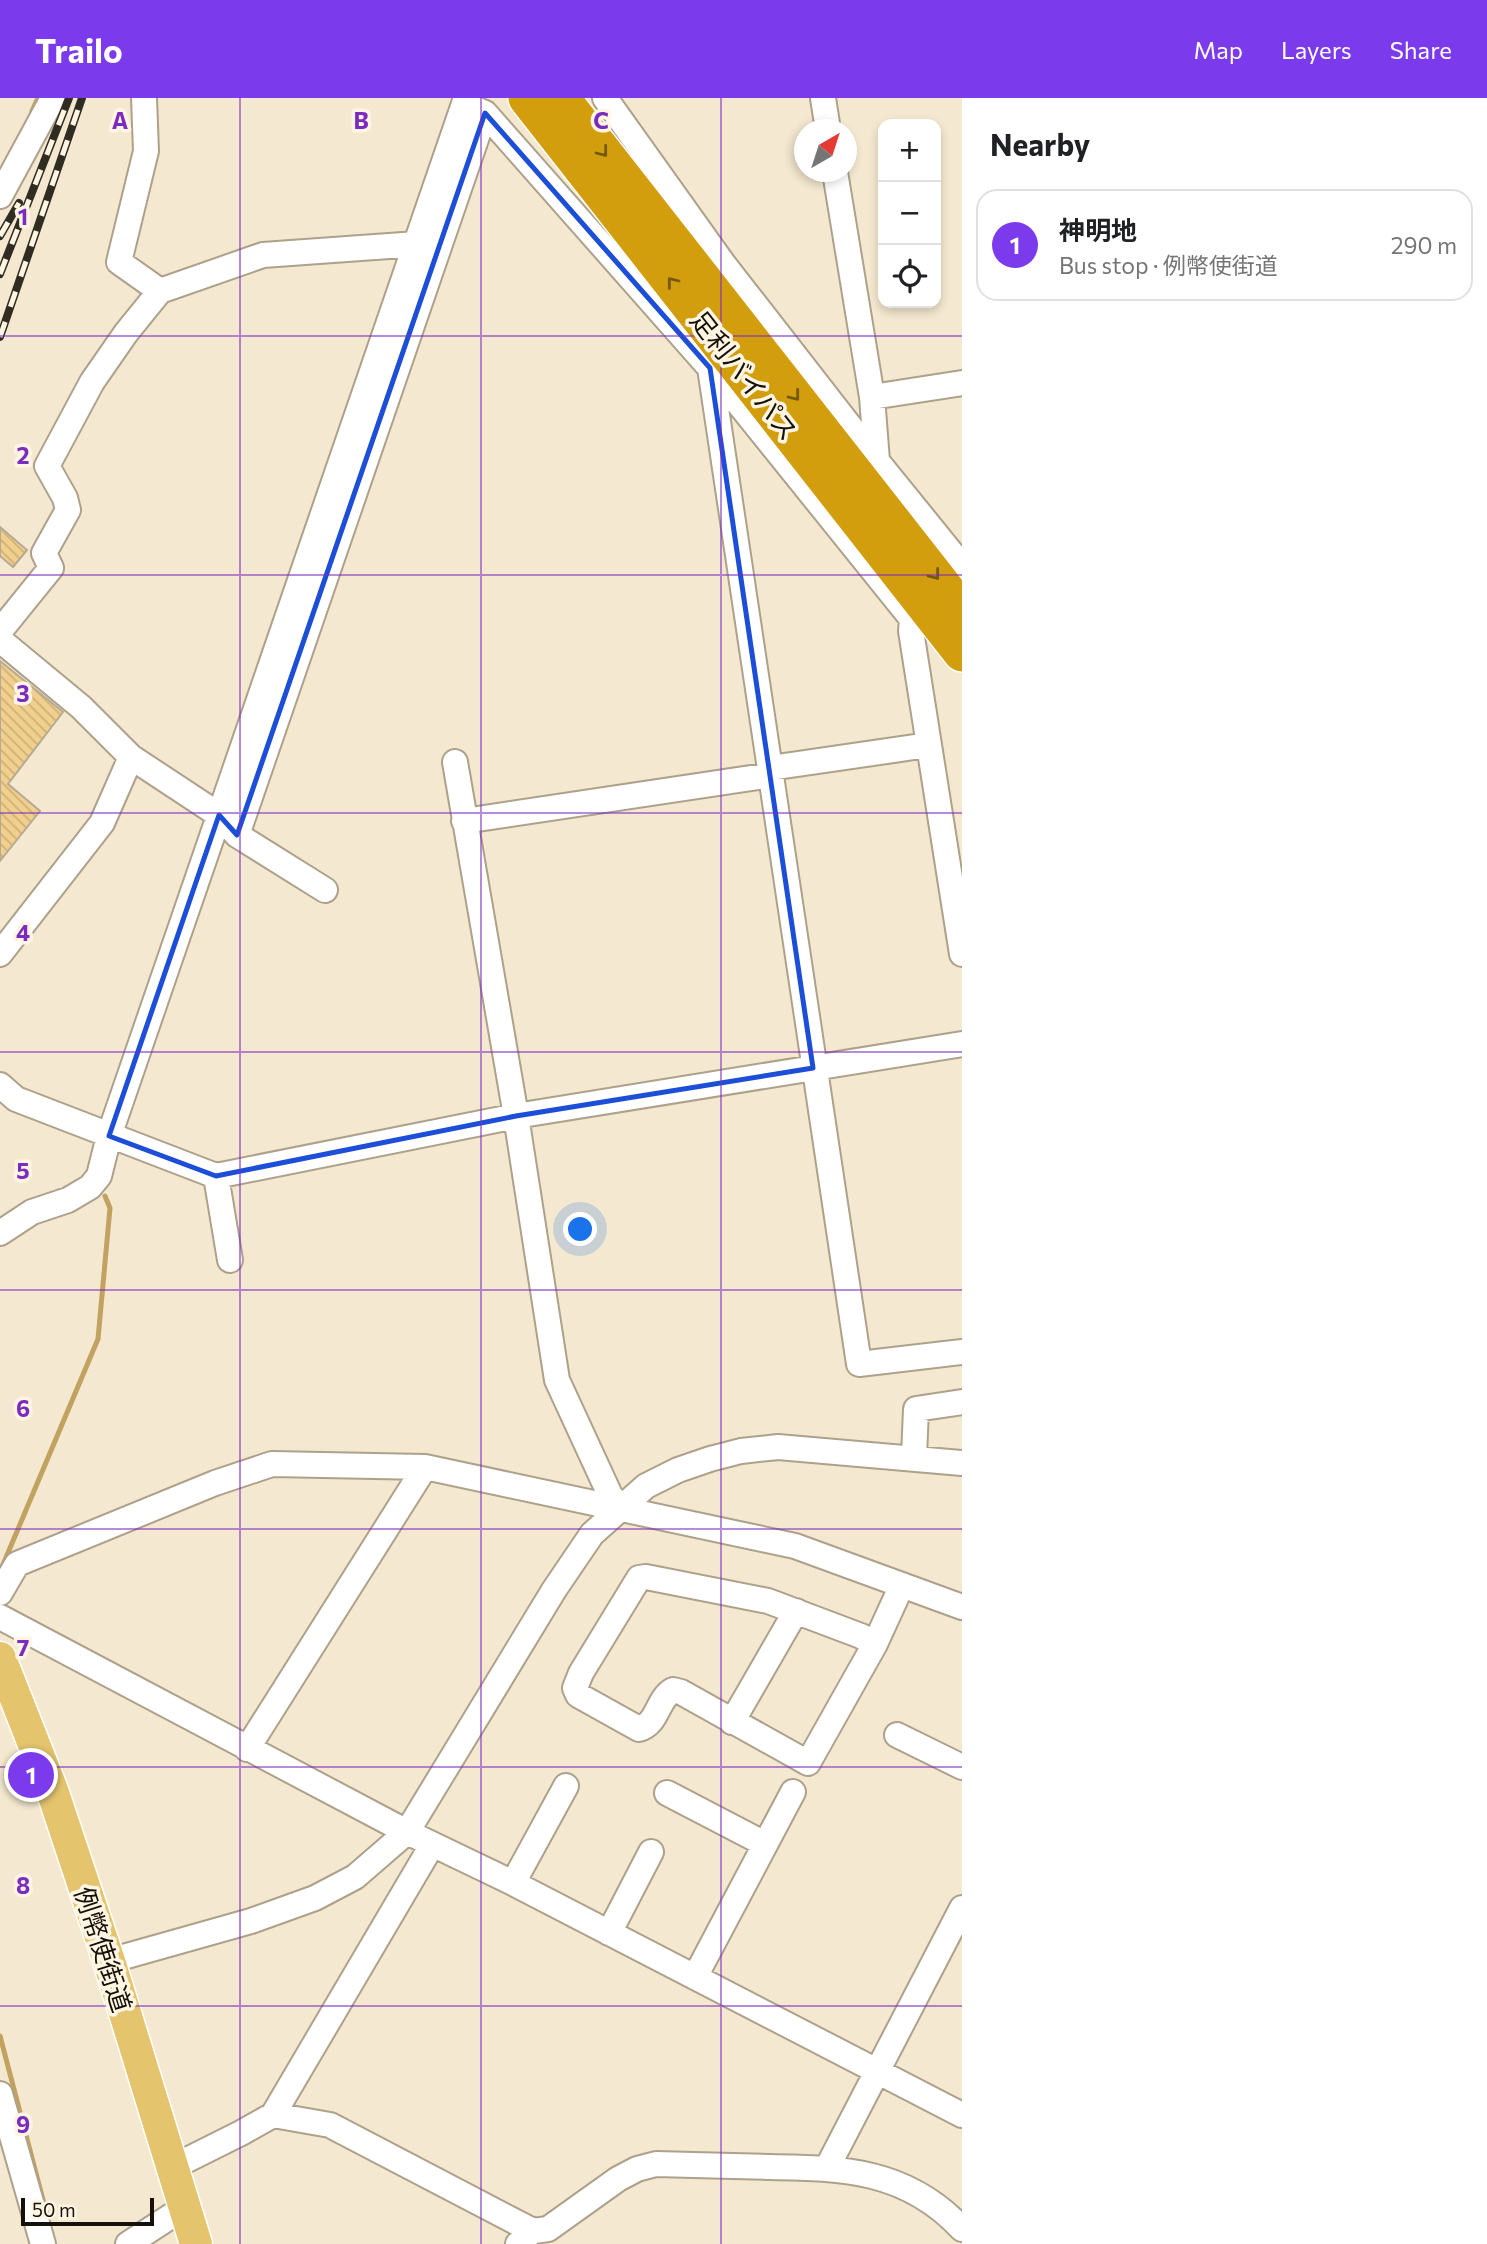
<!DOCTYPE html>
<html lang="en">
<head>
<meta charset="utf-8">
<style>
  body { margin:0; font-family:Commissioner,"Noto Sans JP",sans-serif; background:#f6f6f6; color:#202124 }
  .controls { position:absolute; right:21px; top:21px; display:grid; overflow:hidden; border-radius:14px; box-shadow:0 4px 10px #0003 }
  .controls button { width:63px; height:63px; display:grid; place-items:center; padding:0; border:0; border-bottom:2px solid #e0e0e0; background:#fff; color:#202124; font:35px sans-serif }
  .compass { position:absolute; left:794px; top:21px; width:63px; height:63px; border-radius:50%; background:#fff; box-shadow:0 4px 10px #0003; rotate:39deg }
  .scale { position:absolute; left:21px; bottom:18px; width:133px; box-sizing:border-box; padding-left:7px; border:4px solid #151109; border-top:0; font-size:19px; line-height:24px; white-space:nowrap; color:#151109; -webkit-text-stroke:5px #fff5e2; paint-order:stroke }
  .you { position:absolute; left:581px; top:1132px; width:24px; height:24px; margin:-18px; border:5px solid #fff; border-radius:50%; background:#1a73e8; box-shadow:0 0 0 10px #1a73e833 }
  .badge { display:grid; place-items:center; width:46px; height:46px; border-radius:50%; background:#7c3aed; color:#fff; font-size:23px; font-weight:700 }
  .pin { position:absolute; translate:-50% -50%; border:4px solid #fff; box-shadow:0 2px 7px #0006 }
  .list { margin:0; padding:0; list-style:none }
  h2 { display:flex; justify-content:space-between; align-items:center; height:91px; margin:0; padding:0 28px; font-size:30px }
  h2 small { font-size:23px; font-weight:400; color:#757577 }
  .list li { display:grid; grid-template-columns:46px 1fr auto; gap:21px; align-items:center; box-sizing:border-box; height:112px; margin:0 14px 14px; padding:0 14px; border:2px solid #e0e0e0; border-radius:21px }
  .list b { display:block; font-size:26px; white-space:nowrap }
  .list p { margin:0; font-size:23px; white-space:nowrap; color:#757577 }
  .list em { font-size:23px; font-style:normal; color:#757577 }
  .icon { flex:none; width:38px; height:38px; fill:none; stroke:currentColor; stroke-width:2; stroke-linecap:round; stroke-linejoin:round }
  .map { position:relative; flex:none; width:962px; height:2146px; overflow:hidden }
  header { display:flex; align-items:center; gap:42px; box-sizing:border-box; height:98px; padding:0 35px; background:#7c3aed; color:#fff }
  header strong { font-size:33px }
  nav { display:flex; gap:38px; margin-inline-start:auto; font-size:24px }
  main { display:flex }
  aside { flex:1; background:#fff }
  .map>svg:first-child { display:block }
  .lines { fill:none; stroke-linecap:round; stroke-linejoin:round }
  .stream { stroke:#c2a260; stroke-width:5 }
  .building { fill:url(#building-back-hatch); stroke:#b6aa94; stroke-width:2 }
  .minor-casing { stroke:#ada18b; stroke-width:28 }
  .major-casing { stroke:#fff; stroke-width:35 }
  .highway-casing { stroke:#fff; stroke-width:40 }
  .minor { stroke:#fff; stroke-width:24 }
  .major { stroke:#e4c56e; stroke-width:32 }
  .highway { stroke:#d29e0d; stroke-width:37 }
  .rail-casing { stroke:#312c22; stroke-width:8 }
  .rail { stroke:#fff5e2; stroke-width:5; stroke-dasharray:16; stroke-linecap:butt }
  .oneway { stroke:#74580b }
  .marked { fill:none; stroke:#1d4ed8; stroke-width:5; stroke-linejoin:round }
  .grid { fill:none; stroke:#7b2cbf; stroke-width:2; stroke-opacity:0.55 }
  .labels { text-anchor:middle; dominant-baseline:central; stroke-width:7; stroke-linejoin:round; paint-order:stroke }
  .street-label { font-size:26px; fill:#151109; stroke:#fff5e2 }
  .grid-label { font-size:23px; text-anchor:middle; font-weight:bold; fill:#7b2cbf; stroke:#fff5e2; stroke-width:7; stroke-linejoin:round; paint-order:stroke }
</style>
</head>
<body>
<header>
<strong>Trailo</strong>
<nav><a>Map</a><a>Layers</a><a>Share</a></nav>
</header>
<main>
<div class="map">
<svg width="962" height="2146" viewBox="0 0 962 2146">
  <defs>
    <pattern id="building-back-hatch" width="6" height="6" patternUnits="userSpaceOnUse" patternTransform="scale(1.75)"><rect width="6" height="6" fill="#f1cf8d"/><path d="M-1 5l2 2M0 0l6 6M5-1l2 2" fill="none" stroke="#ceb178"/></pattern>
  </defs>
  <rect width="100%" height="100%" fill="#f4e8d0"/>
  <g class="lines">
    <path class="stream" d="M32,13L38,0
      M2,1469L98,1241L110,1110L105,1098
      M0,1938L48,2121"/>
  </g>
  <path class="building" d="M0,429L27,452L13,469L0,458Z
    M0,563L63,614L8,686L40,713L0,763Z"/>
  <g class="lines">
    <g class="minor-casing">
      <path id="minor" d="M605,0L722,164L877,363L962,468
        M823,0L828,32
        M473,10L485,15L710,270L912,521
        M835,74L872,299L877,363
        M0,98L53,0
        M160,193L263,157L417,146
        M710,270L859,1266L962,1254
        M872,299L962,285
        M924,515L912,521L911,533L962,856
        M0,533L51,470L44,455L68,412L65,400L47,368L92,284L126,235L160,193L119,164L146,53L144,0
        M0,542L81,609L131,659L219,717L237,737L325,792
        M455,664L516,1018L557,1282L610,1397L621,1410
        M770,670L928,647
        M464,723L771,677
        M237,737L485,15
        M0,856L102,725L131,659
        M0,987L16,1001L216,1078L516,1018L962,946
        M216,1078L230,1162
        M0,1135L32,1114L68,1102L90,1089L99,1078L109,1038L466,0
        M914,1359L916,1311L962,1304
        M0,1495L17,1466L215,1385L272,1366L425,1369L795,1448L962,1509
        M0,1519L407,1734L513,1785L962,2017
        M875,1546L861,1538L768,1503L646,1479L639,1480L581,1575L575,1590L578,1597L639,1631C658,1626 657,1601 673,1592L681,1594L808,1665L875,1546L902,1487
        M732,1624L796,1513
        M897,1637L962,1669
        M247,1651L425,1369
        M667,1695L765,1746
        M513,1785L566,1688
        M609,1835L651,1754
        M109,1863L251,1823L315,1800L355,1779L407,1734L554,1492L592,1436L646,1388L678,1372L710,1361L741,1353L778,1349L962,1365
        M695,1879L793,1694
        M0,1996L43,2146
        M273,2017L432,1747
        M173,2069L241,2035L273,2017L330,2027L533,2133
        M827,2070L962,1810
        M128,2146L185,2109
        M518,2146L533,2133L548,2131L618,2081L637,2071L656,2066C694,2067 731,2068 769,2069C844,2070 907,2072 962,2131"/>
    </g>
    <g class="major-casing">
      <path id="major" d="M0,1560L52,1692L109,1863L196,2146"/>
    </g>
    <g class="highway-casing">
      <path id="highway" d="M527,0L962,555
        M561,0L962,512"/>
    </g>
    <use href="#minor" class="minor"/>
    <use href="#major" class="major"/>
    <use href="#highway" class="highway"/>
    <g class="rail-casing">
      <path id="rail" d="M0,138L19,105
        M0,176L69,0
        M0,239L82,0"/>
    </g>
    <use href="#rail" class="rail"/>
  </g>
  <defs><path id="oneway-chevron" d="M-2-3.5L2.5 0L-2 3.5" fill="none" stroke-width="1.6" stroke-linecap="round" stroke-linejoin="round" transform="scale(1.75)"/></defs>
  <g class="oneway">
    <use href="#oneway-chevron" transform="translate(603 54) rotate(52)"/>
    <use href="#oneway-chevron" transform="translate(672 184) rotate(-128)"/>
    <use href="#oneway-chevron" transform="translate(795 298) rotate(52)"/>
    <use href="#oneway-chevron" transform="translate(935 477) rotate(52)"/>
  </g>
  <path class="marked" d="M485,15L710,270L813,970L516,1018L216,1078L109,1038L219,717L237,737Z"/>
  <path class="grid" d="M240,0V2146M481,0V2146M721,0V2146M0,238H962M0,477H962M0,715H962M0,954H962M0,1192H962M0,1431H962M0,1669H962M0,1908H962"/>
  <g class="labels">
    <g class="street-label">
      <text transform="translate(745 277) rotate(52)">足利バイパス</text>
      <text transform="translate(104 1851) rotate(72)">例幣使街道</text>
    </g>
  </g>
  <g class="grid-label">
    <text x="120" y="31">A</text>
    <text x="361" y="31">B</text>
    <text x="601" y="31">C</text>
    <text x="23" y="127">1</text>
    <text x="23" y="366">2</text>
    <text x="23" y="604">3</text>
    <text x="23" y="843">4</text>
    <text x="23" y="1081">5</text>
    <text x="23" y="1319">6</text>
    <text x="23" y="1558">7</text>
    <text x="23" y="1796">8</text>
    <text x="23" y="2035">9</text>
  </g>
</svg>
<div class="controls">
<button>+</button>
<button>−</button>
<button><svg class="icon" aria-label="locate" viewBox="0 0 24 24"><circle cx="12" cy="12" r="6"/><path d="M12 2v4M12 18v4M2 12h4M18 12h4"/></svg></button>
</div>
<svg class="compass" viewBox="-18 -18 36 36"><path d="M0-13l5 13h-10z" fill="#e53935"/><path d="M0 13l5-13h-10z" fill="#757577"/></svg>
<div class="scale">50 m</div>
<div class="you"></div>
<div class="pin badge" style="left:31px;top:1677px">1</div>
</div>
<aside>
<h2>Nearby<small></small></h2>
<ul class="list">
<li><span class="badge">1</span><div><b>神明地</b><p>Bus stop · 例幣使街道</p></div><em>290 m</em></li>
</ul>
</aside>
</main>
</body>
</html>
